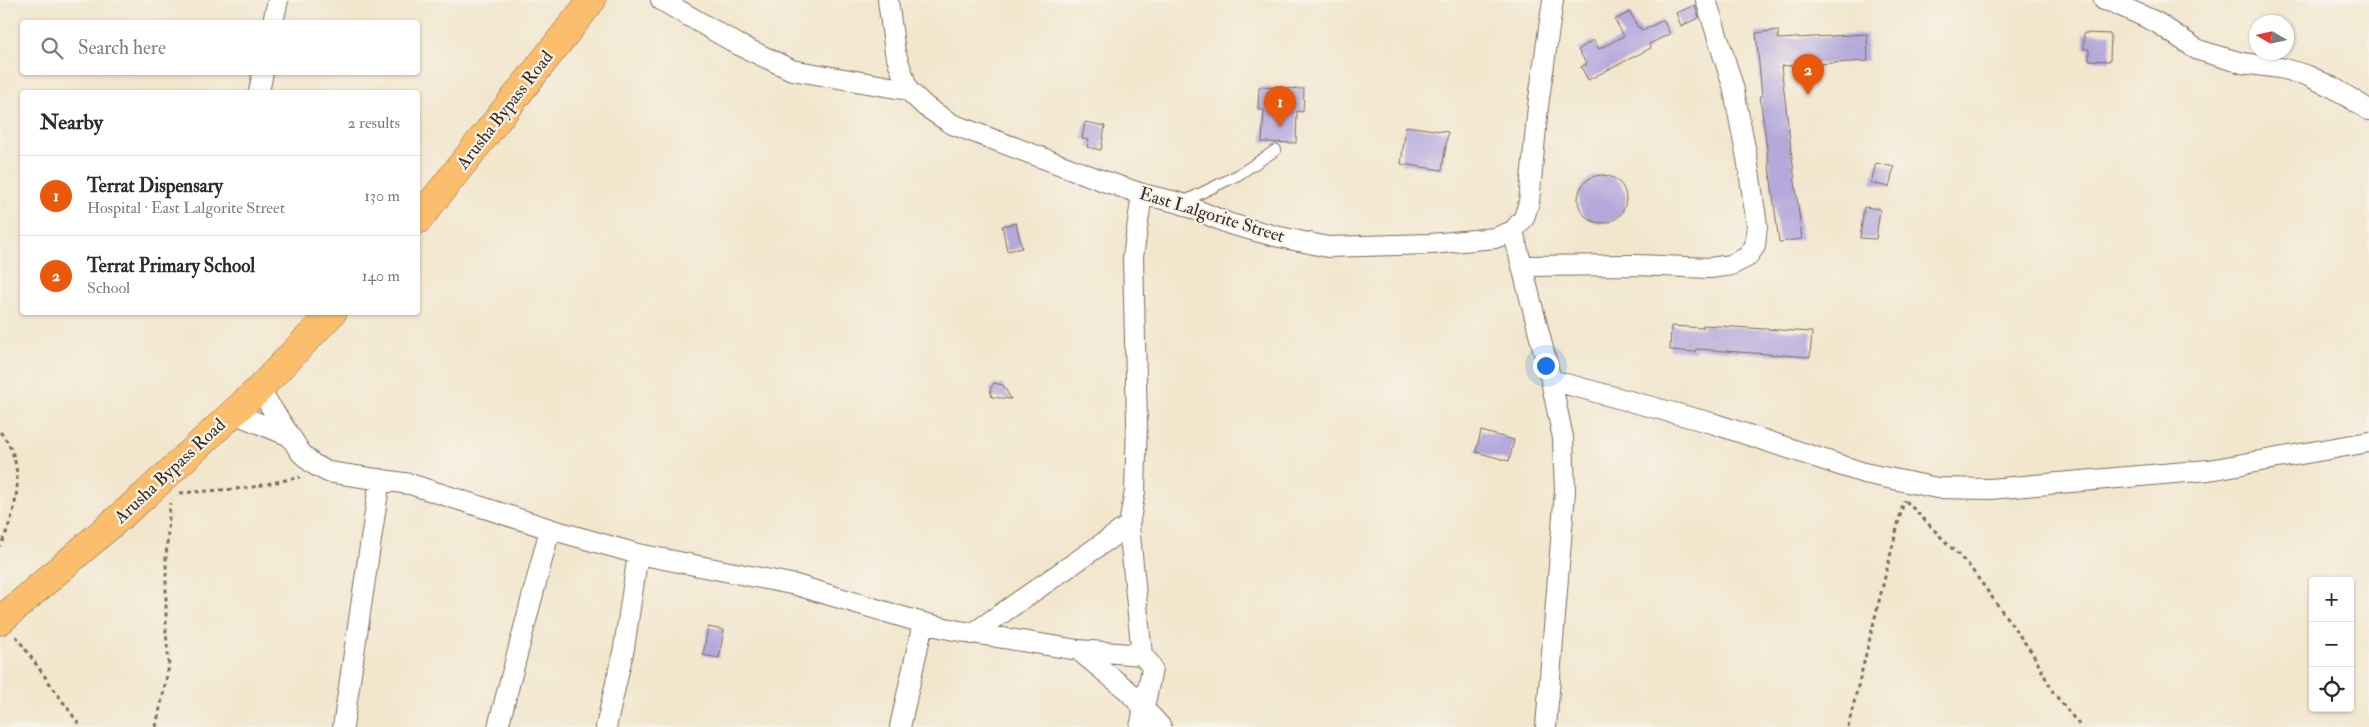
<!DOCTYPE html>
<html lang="en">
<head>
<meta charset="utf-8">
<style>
  body { margin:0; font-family:"IM FELL Double Pica",serif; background:#f7f7f7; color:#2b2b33 }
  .controls { position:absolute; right:15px; bottom:15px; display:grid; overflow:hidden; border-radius:5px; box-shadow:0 1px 4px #0004 }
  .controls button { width:45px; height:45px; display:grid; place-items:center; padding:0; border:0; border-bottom:1px solid #e1e1e2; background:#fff; color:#2b2b33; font:25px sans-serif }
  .compass { position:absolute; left:2249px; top:15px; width:45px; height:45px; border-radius:50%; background:#fff; box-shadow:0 1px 4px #0004; rotate:279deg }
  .you { position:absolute; left:1545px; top:365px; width:18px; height:18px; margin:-12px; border:4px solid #fff; border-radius:50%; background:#1a73e8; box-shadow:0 0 0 8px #1a73e833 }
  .badge { display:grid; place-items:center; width:32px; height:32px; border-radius:50%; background:#ea580c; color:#fff; font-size:16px; font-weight:700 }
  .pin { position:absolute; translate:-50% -41px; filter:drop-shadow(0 1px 2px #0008) }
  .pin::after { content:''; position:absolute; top:26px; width:18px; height:15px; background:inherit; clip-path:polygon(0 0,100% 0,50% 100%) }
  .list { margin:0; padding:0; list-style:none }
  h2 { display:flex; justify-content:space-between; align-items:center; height:65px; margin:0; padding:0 20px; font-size:21px }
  h2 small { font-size:16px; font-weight:400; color:#7c7c81 }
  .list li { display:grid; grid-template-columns:32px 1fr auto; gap:15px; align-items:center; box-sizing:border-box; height:80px; padding:0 20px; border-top:1px solid #e1e1e2 }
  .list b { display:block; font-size:19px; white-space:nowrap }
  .list p { margin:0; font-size:16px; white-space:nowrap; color:#7c7c81 }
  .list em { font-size:16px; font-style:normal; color:#7c7c81 }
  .icon { flex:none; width:28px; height:28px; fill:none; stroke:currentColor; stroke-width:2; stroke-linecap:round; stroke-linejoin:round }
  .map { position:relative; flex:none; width:2369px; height:727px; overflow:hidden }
  .search { position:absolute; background:#fff; box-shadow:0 1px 4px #0004; left:20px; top:20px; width:400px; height:55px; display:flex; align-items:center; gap:12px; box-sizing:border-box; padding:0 18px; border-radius:5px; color:#7c7c81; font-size:19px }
  .panel { position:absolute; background:#fff; box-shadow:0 1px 4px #0004; left:20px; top:90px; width:400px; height:225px; border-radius:5px }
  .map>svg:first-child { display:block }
  .building { fill:#b5a9db }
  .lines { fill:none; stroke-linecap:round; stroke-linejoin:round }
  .service-casing { stroke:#7b6c5b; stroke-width:12 }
  .minor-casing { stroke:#7b6c5b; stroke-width:22 }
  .primary-casing { stroke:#7b6c5b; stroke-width:29 }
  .path { stroke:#7b6c5b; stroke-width:3; stroke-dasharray:4 4; stroke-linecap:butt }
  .service { stroke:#fff; stroke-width:10 }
  .minor { stroke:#fff; stroke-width:20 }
  .primary { stroke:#fabe6d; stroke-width:28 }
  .labels { text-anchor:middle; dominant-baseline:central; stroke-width:4.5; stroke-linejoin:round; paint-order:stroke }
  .street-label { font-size:18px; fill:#3b2a1e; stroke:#f7f3e8 }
</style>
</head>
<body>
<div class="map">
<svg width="2369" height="727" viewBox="0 0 2369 727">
  <rect width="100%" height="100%" fill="#f7f3e8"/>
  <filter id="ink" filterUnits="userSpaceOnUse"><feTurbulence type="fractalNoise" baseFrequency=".02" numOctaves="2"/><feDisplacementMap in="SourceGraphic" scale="10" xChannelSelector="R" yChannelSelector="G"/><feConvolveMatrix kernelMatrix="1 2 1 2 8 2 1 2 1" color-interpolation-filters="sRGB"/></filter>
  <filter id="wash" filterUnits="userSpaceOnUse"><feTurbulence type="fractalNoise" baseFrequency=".0096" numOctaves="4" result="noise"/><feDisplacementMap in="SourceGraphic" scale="20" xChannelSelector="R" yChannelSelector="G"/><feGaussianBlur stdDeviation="1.12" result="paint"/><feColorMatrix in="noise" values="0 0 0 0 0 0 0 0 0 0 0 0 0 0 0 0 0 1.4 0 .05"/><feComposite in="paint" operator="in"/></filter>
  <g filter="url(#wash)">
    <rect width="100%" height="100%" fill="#f2e6cd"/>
    <g id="blocks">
      <path class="building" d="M1695,5L1699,18L1681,26L1676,13Z
        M1630,12L1638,28L1640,27L1642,31L1663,20L1670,34L1649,44L1651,48L1588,80L1581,67L1587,64L1578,50L1593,40L1599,49L1624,36L1615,20Z
        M1778,30V39L1867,34L1868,61L1781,66L1802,239L1779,242L1760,96H1762L1756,33Z
        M2084,33L2111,34L2110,61L2089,60V49H2084Z
        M1259,87L1304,89L1303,112L1297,111L1296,143L1262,142L1264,110H1258Z
        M1085,122L1105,126L1101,150L1087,147L1089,140L1082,139Z
        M1406,126L1448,132L1442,170L1401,164Z
        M1876,163L1894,167L1889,187L1871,183Z
        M1578 199a24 24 0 1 1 48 0a24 24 0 1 1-48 0Z
        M1864,207L1880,209L1876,239L1860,238Z
        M1016,223L1022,248L1007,251L1002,226Z
        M1703,325L1812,332L1810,357L1696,349L1695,352L1670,350L1671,326L1703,328Z
        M994,383L1003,385L1011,399L992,397L990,389Z
        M1481,431L1514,440L1509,461L1476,452Z
        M708,627L724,630L719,658L703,655Z"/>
    </g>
  </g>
  <g filter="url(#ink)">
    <use href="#blocks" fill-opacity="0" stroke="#7b6c5b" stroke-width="1"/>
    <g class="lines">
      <g class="service-casing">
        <path id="service" d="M1181,203L1238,175L1276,150"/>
      </g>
      <g class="minor-casing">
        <path id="minor" d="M661,0L739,45L792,70L908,90
          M888,0L895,52L908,90L926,107L952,124L1101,180L1142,194L1180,203L1230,224L1275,236L1328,247L1431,244L1495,238L1513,231L1524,218L1529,202L1538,106L1553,0
          M2104,0L2112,2L2156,22L2198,50L2242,63L2280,68L2306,75L2334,88L2369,110
          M273,22L278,0
          M259,92L263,72
          M1513,231L1551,380L1563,438L1565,491L1546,727
          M1522,266L1637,265L1710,268L1731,265L1747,257L1755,246L1757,225L1747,158L1733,86L1706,0
          M1551,380L1715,424L1864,473L1937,488L1990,489L2209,470L2369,442
          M259,389L290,436
          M233,413L290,436L301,453L313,464L328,472L410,484L550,529L638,554L796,585L923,623L954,630L1078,650L1142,655
          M972,634L1129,525
          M1078,650L1127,690L1161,727
          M343,727L380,479
          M498,727L550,529
          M606,727L624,648L638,554
          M900,727L923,623
          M1140,727L1152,669L1150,664L1142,655L1129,525L1135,491L1137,422L1133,257L1142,194"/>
      </g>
      <g class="primary-casing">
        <path id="primary" d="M418,220L592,0
          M0,621L144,496L259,389L333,312"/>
      </g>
      <path class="path" d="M0,432C28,463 17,513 0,546
        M180,493L248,488L300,477
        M1906,501L1970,567L2033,654L2053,692L2081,727
        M16,636L81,727
        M156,727L169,666L166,632V557L170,503
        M1848,727L1904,500"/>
      <use href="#service" class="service"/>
      <use href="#minor" class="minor"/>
      <use href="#primary" class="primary"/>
    </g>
  </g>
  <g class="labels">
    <g class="street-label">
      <text transform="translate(505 110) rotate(-52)">Arusha Bypass Road</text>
      <text transform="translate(1212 215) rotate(17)">East Lalgorite Street</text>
      <text transform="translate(170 471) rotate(-43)">Arusha Bypass Road</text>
    </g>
  </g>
</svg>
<div class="controls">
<button>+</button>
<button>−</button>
<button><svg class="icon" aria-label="locate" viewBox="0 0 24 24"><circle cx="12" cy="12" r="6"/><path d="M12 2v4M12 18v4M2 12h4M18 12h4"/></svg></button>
</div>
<svg class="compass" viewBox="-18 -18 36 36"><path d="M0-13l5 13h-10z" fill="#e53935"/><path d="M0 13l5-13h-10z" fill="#7c7c81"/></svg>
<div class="you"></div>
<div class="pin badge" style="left:1280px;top:127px">1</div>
<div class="pin badge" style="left:1808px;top:95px">2</div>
<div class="search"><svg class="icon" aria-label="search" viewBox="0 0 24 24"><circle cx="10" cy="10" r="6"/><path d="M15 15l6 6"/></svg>Search here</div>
<section class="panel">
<h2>Nearby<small>2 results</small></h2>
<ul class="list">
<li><span class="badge">1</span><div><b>Terrat Dispensary</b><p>Hospital · East Lalgorite Street</p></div><em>130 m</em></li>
<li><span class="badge">2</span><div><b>Terrat Primary School</b><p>School</p></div><em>140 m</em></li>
</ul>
</section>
</div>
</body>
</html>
